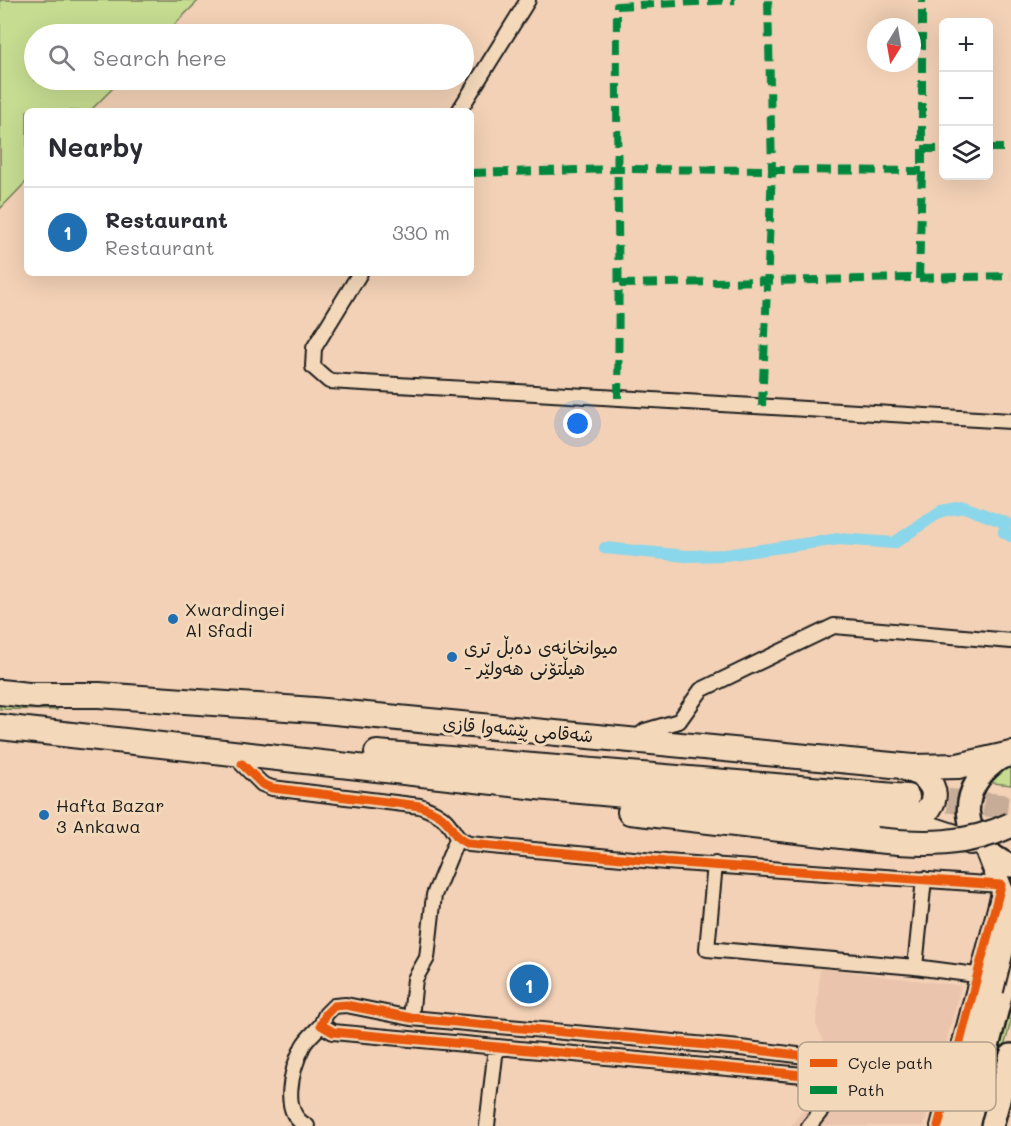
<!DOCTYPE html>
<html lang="en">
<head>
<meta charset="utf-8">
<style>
  body { margin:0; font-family:Mali,"Playpen Sans Arabic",sans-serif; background:#f7f7f7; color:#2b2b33 }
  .controls { position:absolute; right:18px; top:18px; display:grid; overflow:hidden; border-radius:9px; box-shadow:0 6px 24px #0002 }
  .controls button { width:54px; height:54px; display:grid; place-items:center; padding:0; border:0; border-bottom:2px solid #e1e1e2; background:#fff; color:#2b2b33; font:30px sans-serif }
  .compass { position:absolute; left:867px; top:18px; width:54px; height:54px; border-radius:50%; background:#fff; box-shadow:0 6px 24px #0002; rotate:191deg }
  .you { position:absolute; left:578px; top:424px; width:21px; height:21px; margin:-15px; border:4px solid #fff; border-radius:50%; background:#1a73e8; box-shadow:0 0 0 9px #1a73e833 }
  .badge { display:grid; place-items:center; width:39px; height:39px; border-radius:50%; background:#1f6fb2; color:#fff; font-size:20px; font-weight:700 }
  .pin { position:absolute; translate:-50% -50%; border:3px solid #fff; box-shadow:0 2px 6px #0006 }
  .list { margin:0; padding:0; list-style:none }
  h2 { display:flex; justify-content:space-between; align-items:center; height:78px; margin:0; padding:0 24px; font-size:26px }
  h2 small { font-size:20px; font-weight:400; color:#7c7c81 }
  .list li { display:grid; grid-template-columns:39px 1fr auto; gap:18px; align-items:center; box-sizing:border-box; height:90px; padding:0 24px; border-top:2px solid #e1e1e2 }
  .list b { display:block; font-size:22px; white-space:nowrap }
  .list p { margin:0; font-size:20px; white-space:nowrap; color:#7c7c81 }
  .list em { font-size:20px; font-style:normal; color:#7c7c81 }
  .icon { flex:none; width:33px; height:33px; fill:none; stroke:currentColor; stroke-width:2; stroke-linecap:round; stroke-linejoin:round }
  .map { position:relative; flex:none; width:1011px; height:1126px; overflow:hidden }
  .search { position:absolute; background:#fff; box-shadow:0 6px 24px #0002; left:24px; top:24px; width:450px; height:66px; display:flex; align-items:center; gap:15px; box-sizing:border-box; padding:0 21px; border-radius:33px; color:#7c7c81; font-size:22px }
  .panel { position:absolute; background:#fff; box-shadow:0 6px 24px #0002; left:24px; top:108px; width:450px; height:168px; border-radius:9px }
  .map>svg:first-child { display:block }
  .built { fill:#ebc4ad }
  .green { fill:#c6dc91; stroke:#717c56; stroke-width:1.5 }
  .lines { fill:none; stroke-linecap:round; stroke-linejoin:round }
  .canal { stroke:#8ad6ea; stroke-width:12 }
  .highway-tunnel { stroke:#c7ad97; stroke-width:24; stroke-dasharray:24 12; stroke-linecap:butt }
  .street-casing { stroke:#1c1c1c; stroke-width:18 }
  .primary-casing { stroke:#1c1c1c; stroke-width:26 }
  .highway-casing { stroke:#1c1c1c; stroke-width:28 }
  .street { stroke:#f3d8ba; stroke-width:14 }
  .primary { stroke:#f3d8ba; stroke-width:21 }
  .highway { stroke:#f3d8ba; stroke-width:24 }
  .highway-bridge-casing { stroke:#1c1c1c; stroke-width:28; stroke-linecap:butt }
  .highway-bridge { stroke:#f3d8ba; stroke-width:24 }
  .quiet { stroke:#00873e; stroke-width:8; stroke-dasharray:15 8; stroke-linecap:butt }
  .cycleway-casing { stroke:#f3d8ba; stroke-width:13 }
  .cycleway { stroke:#e8590c; stroke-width:9 }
  .poi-dot { fill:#1f6fb2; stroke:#f3d8ba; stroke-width:2 }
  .labels { text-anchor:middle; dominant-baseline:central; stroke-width:6; stroke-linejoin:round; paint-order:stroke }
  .poi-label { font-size:18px; fill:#1c1c1c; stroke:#f3d8ba; text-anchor:start }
  .street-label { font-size:18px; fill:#1c1c1c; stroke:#f3d8ba }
  .key { fill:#f3d8ba; stroke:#b2a08b; stroke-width:1.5 }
  .key-label { font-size:16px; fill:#1c1c1c }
</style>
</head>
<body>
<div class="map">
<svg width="1011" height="1126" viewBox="0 0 1011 1126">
  <rect width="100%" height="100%" fill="#f2d1b6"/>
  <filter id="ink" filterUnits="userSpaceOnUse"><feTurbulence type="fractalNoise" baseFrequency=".0167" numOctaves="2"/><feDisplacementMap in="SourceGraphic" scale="12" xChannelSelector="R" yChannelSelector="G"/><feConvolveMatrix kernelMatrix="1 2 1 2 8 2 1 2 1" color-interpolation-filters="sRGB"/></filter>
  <g filter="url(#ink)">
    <path class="built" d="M820,968L961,986L924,1126H791L820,1087L829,1052L816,1024Z"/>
    <path class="green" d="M0,0H199L165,34H34V80H121L90,111H27V181L0,209Z
      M0,703L58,710L0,709Z
      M1011,763V785L984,782Z
      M1011,985V1021L983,1126H975Z"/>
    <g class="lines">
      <path class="canal" d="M605,548L686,556L725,555L839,539L894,543L941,511L964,507L1006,523L1004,532L1011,536"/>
      <path class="highway-tunnel" d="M912,797L1011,807"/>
      <g class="street-casing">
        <path id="street" d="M459,111L528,0
          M360,273L314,348L313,367L329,381L1011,421
          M635,739L645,731L679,721L701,690L834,626L1011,641
          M242,764L262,784L272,788L420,806C429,810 439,813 446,821C456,832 452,837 469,844L666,862L1001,885L938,1126
          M715,864L707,949L915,967L976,975
          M915,967L924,879
          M411,1018L415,979L427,958L434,895L457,839
          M847,1079L333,1032L321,1025L326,1014L334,1006L346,1005L411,1018L740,1048L855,1062L952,1068
          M307,1126C279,1113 292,1068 303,1046C307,1038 316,1031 321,1025
          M487,1126L496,1047
          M809,1126L849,1075"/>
      </g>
      <g class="primary-casing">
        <path id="primary" d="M1004,756C953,787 958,842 1011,866
          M988,854L1004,895L1010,928
          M968,1126L1006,976
          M992,1126L1011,1055"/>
      </g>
      <g class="highway-casing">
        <path id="highway" d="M0,692L38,696
          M24,695H99L314,710L913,767L958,766L1011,754
          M0,727L537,787L907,821L970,842
          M377,753L907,797
          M630,812L876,840
          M899,820L922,815C946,796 930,774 905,768
          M952,1126L991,990"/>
      </g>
      <use href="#street" class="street"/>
      <use href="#primary" class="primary"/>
      <use href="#highway" class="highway"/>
      <g class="highway-bridge-casing">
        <path id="highway-bridge" d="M876,840C923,845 967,846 1011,825
          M991,990L1011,910"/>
      </g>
      <use href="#highway-bridge" class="highway-bridge"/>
      <path class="quiet" d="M988,148H1011
        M922,149H944
        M471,173L616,169L922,171
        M919,279L922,171V0
        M620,284L1011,276
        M618,398C620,267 616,137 617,6L735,0
        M762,406L772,170L768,0"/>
      <g class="cycleway-casing">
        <path id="cycleway" d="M242,764L262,784L272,788L420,806C429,810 439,813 446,821C456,832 452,837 469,844L666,862L1001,885L938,1126
          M847,1079L333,1032L321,1025L326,1014L334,1006L346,1005L411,1018L740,1048L855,1062L952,1068"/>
      </g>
      <use href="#cycleway" class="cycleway"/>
    </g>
  </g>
  <g class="poi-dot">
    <circle cx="173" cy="619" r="6"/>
    <circle cx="452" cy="657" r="6"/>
    <circle cx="44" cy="815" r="6"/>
  </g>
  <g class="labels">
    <g class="poi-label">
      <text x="185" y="609">Xwardingei<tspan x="185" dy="21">Al Sfadi</tspan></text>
      <text x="464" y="647">میوانخانەی دەبڵ تری<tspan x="464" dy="21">- هیڵتۆنی هەولێر</tspan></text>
      <text x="56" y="805">Hafta Bazar<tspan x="56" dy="21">3 Ankawa</tspan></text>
    </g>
    <g class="street-label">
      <text transform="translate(518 729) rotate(5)">شەقامی پێشەوا قازی</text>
    </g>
  </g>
  <rect x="798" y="1042" width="198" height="69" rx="9" class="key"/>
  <rect x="810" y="1059" width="27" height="8" fill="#e8590c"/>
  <rect x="810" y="1086" width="27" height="8" fill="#00873e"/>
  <g class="key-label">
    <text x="848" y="1069">Cycle path</text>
    <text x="848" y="1096">Path</text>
  </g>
</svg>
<div class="controls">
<button>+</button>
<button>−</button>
<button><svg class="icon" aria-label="layers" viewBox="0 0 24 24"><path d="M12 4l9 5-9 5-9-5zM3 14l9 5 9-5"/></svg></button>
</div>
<svg class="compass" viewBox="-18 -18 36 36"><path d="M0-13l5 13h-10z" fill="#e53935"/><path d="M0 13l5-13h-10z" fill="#7c7c81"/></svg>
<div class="you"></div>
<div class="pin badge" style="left:529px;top:984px">1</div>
<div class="search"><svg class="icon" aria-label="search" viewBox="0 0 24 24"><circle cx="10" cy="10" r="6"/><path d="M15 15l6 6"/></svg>Search here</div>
<section class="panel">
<h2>Nearby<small></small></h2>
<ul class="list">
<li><span class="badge">1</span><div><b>Restaurant</b><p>Restaurant</p></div><em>330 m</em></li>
</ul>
</section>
</div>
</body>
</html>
